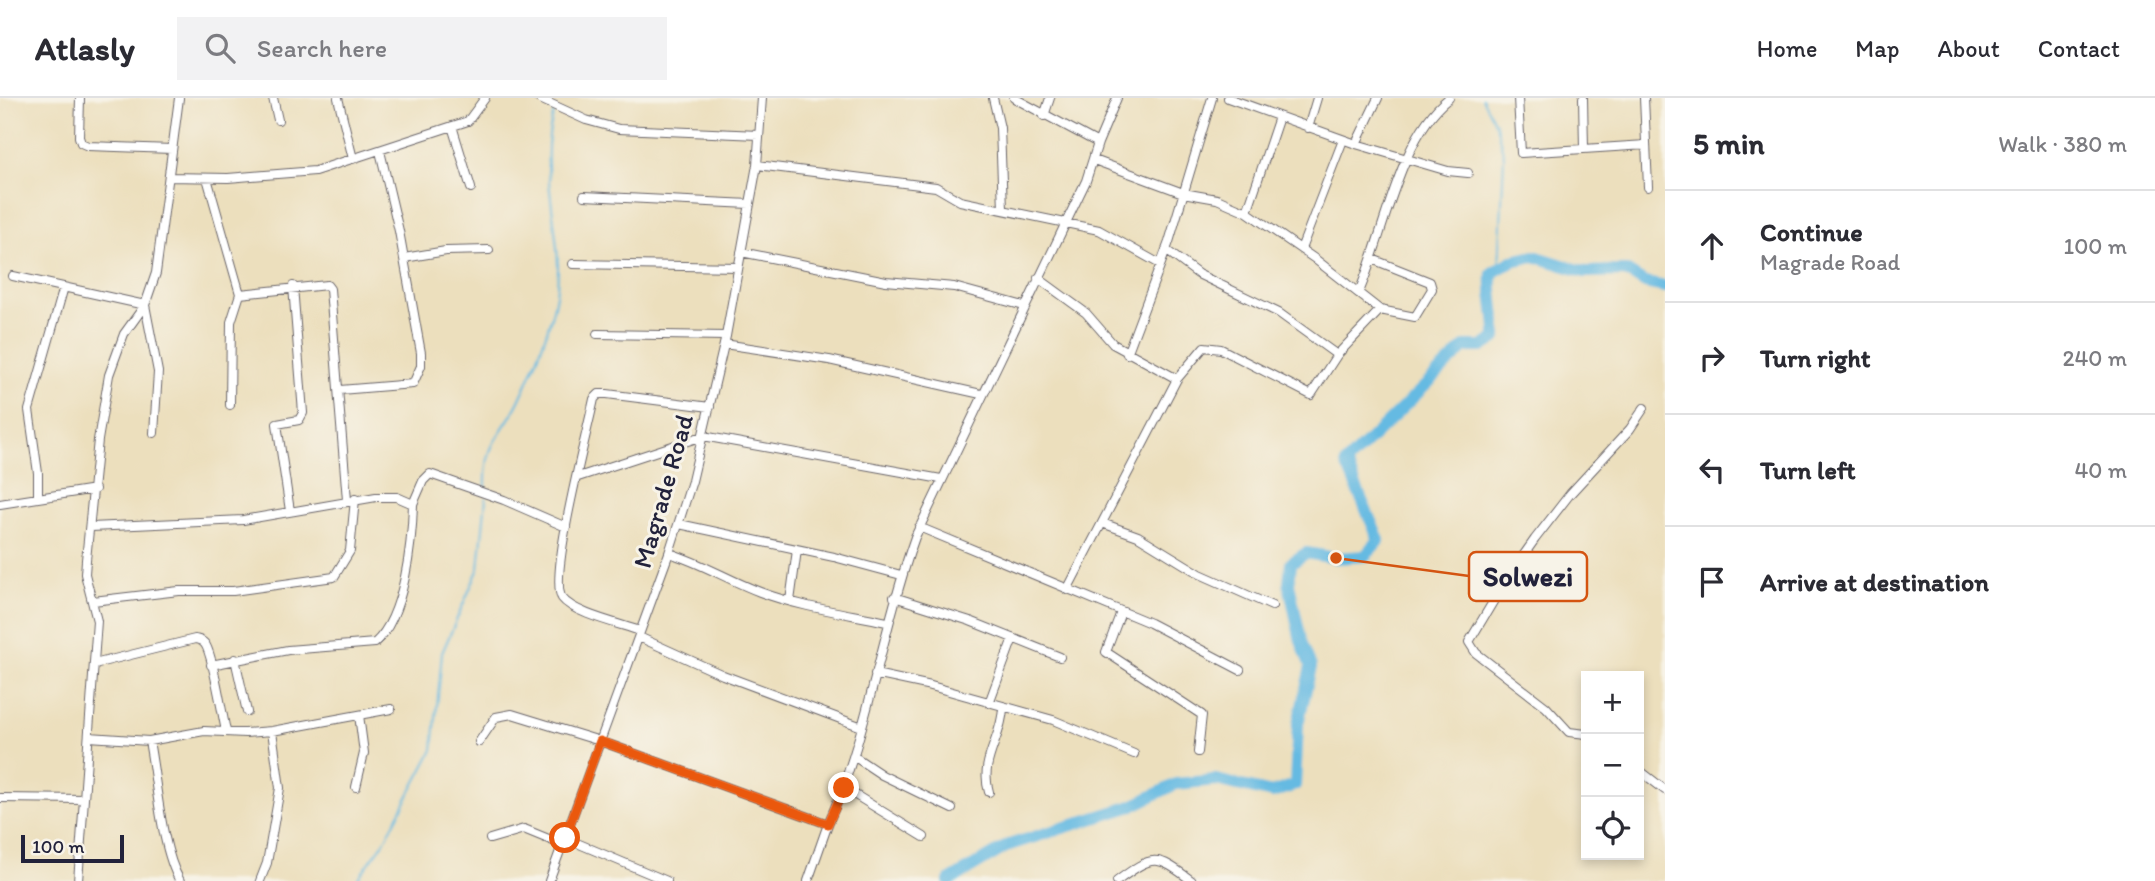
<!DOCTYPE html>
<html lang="en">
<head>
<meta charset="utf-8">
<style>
  body { margin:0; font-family:Itim,sans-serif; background:#f2f2f3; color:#2b2b33 }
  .controls { position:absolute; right:21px; bottom:21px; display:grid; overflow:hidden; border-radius:0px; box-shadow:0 4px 10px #0003 }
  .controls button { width:63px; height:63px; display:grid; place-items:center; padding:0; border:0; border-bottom:2px solid #e1e1e2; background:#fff; color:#2b2b33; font:35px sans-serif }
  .scale { position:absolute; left:21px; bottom:18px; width:103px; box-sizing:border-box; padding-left:7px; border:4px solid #22223b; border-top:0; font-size:19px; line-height:24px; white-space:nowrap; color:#22223b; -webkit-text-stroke:5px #f7f3e8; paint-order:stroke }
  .stop { position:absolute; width:21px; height:21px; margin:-16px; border:5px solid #ea580c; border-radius:50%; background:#fff }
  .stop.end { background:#ea580c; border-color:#fff; box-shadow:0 2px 7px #0008 }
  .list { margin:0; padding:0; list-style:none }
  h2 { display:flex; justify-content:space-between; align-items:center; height:91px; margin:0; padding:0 28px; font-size:30px }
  h2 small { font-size:23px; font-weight:400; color:#7c7c81 }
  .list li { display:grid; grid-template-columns:46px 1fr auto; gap:21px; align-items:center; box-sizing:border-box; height:112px; padding:0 28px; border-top:2px solid #e1e1e2 }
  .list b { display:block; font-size:26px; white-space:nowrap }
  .list p { margin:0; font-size:23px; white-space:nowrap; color:#7c7c81 }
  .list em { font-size:23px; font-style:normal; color:#7c7c81 }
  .icon { flex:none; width:38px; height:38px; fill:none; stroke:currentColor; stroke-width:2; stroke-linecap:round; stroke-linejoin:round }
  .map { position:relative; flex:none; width:1665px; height:783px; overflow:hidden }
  header { display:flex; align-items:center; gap:42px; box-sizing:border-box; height:98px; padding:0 35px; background:#fff; border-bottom:2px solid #e1e1e2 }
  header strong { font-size:33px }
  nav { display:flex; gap:38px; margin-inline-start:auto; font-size:24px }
  .search { width:490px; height:63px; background:#f2f2f3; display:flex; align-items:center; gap:18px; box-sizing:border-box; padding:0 24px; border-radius:0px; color:#7c7c81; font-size:26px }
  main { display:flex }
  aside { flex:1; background:#fff }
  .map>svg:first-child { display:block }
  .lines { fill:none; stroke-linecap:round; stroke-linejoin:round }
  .stream { stroke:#65bae2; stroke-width:2 }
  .river { stroke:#65bae2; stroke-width:12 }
  .street-casing { stroke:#696468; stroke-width:10 }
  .street { stroke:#fff; stroke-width:8 }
  .route { stroke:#ea580c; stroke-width:9 }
  .labels { text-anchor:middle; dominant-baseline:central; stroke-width:6; stroke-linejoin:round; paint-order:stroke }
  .street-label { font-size:26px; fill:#22223b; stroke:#f7f3e8 }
  .leader { fill:none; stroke:#d45411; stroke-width:2.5 }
  .callout-dot { fill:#d45411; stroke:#f7f3e8; stroke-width:2.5 }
  .callout { fill:#f7f3e8; stroke:#d45411; stroke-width:2.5 }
  .callout-label { font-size:28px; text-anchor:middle; font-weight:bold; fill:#22223b }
</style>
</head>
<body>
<header>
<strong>Atlasly</strong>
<div class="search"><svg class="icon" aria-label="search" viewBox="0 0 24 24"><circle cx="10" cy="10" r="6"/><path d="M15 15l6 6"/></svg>Search here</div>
<nav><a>Home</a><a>Map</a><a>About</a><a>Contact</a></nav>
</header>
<main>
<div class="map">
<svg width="1665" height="783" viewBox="0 0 1665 783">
  <rect width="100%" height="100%" fill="#f7f3e8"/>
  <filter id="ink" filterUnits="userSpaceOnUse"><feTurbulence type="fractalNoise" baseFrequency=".0143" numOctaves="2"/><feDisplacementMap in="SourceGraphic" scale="14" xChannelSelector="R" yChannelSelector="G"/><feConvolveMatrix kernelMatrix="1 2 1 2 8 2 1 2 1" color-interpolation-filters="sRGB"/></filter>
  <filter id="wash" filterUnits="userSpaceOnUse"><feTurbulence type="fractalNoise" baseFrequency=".00686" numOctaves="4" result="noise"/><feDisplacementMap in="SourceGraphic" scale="28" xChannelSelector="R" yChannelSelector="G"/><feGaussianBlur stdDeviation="1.57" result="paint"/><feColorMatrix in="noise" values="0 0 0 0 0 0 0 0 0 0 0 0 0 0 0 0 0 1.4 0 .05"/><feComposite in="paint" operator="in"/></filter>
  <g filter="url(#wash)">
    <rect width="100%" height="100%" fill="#ecdfbd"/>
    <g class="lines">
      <path class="stream" d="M1482,0L1496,27L1504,58L1499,171
        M486,391C484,342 501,340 519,303C534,271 550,232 556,197C566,137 534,72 555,11
        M356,783L383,746L433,652L442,555L479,470L486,400"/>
      <path class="river" d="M949,783L1009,747L1132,708L1176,686L1216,682L1272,695L1295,687L1298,626L1311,569L1301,543L1289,486L1291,465L1306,455L1336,460L1365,458L1379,442L1346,365L1465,249H1482L1496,240C1497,218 1490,198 1492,175L1512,163L1534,158L1585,174L1626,173L1645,185L1665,189"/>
    </g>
  </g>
  <g filter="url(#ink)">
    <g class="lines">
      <g class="street-casing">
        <path id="street" d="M80,0L79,39L81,45L88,48L172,51
          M273,0L278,22
          M338,0L353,61
          M538,0L586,22L619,31L759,37
          M993,0L1000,30L1003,111
          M1014,0L1098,45
          M1228,0L1356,46L1448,73L1468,75
          M1518,0L1521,55L1646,47
          M1583,0L1584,50
          M1644,0L1648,89
          M1044,18L1050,0
          M452,28L471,90
          M1308,30L1317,0
          M1356,46L1378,0
          M1094,62L1183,95L1217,101L1247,114L1315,161L1380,212L1415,219L1432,191L1430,184L1372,161
          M757,67L936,89L960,103L1099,132L1160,166
          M169,79L228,80L315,73L468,23L485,0
          M207,80L240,196
          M584,98L750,106
          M1247,114L1279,19
          M1301,151L1343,42
          M1166,152L1198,176L1279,215L1337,257
          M741,154L886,183L954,189L1024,208
          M404,160L446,153L489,152
          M573,166L738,169
          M13,178L145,207L158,274L154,335
          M1038,180L1086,215L1113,246L1177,281
          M1359,194C1384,137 1399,39 1449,0
          M597,236L726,238
          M724,246L829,262L981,296
          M1127,256L1169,144L1212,0
          M340,292L413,286L421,268V255L399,133L380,53
          M230,307L231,224L240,196L327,187L330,191L347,402
          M578,379L703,338L941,381
          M38,399V375L29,312L64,189
          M0,406L95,391
          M413,406L423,383L430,376L504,402L566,429
          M290,413L277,326L299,322L303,315L293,188
          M1102,425L1138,438L1200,476L1272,508
          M679,426L834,459L901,477
          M91,429L243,422L376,399H397L413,406C412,444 405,518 375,545L288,552L211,567
          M919,429L1150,525L1240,572
          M669,455C702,465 728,482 760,494C800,509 845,515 887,524
          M1067,492L1177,281L1204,249L1221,251L1311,297L1337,257L1380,212
          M894,499L970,523L1060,559
          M93,503L179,493H233L334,479L350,453L355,401
          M790,503L797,452
          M1121,514L1106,554L1202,617L1198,654
          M640,533C621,526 574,516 562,500C548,481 588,331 594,301L599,296H607L710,309
          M639,539L723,577L862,629
          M235,561L247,614
          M94,566L195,541C199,542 202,542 205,546C213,557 222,616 226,633
          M875,576L931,588L1053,622L1134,656
          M989,605L1013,540
          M1586,636L1569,634L1546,609L1476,555L1469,544L1506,482L1535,441L1570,396L1630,331L1644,310
          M89,639L149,643L204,633L245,635L272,633L391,611
          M149,643C157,684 161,750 180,783
          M479,644L496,619L512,616L600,643L828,726C869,634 881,534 915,439L1086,83L1098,45L1117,0
          M855,659L882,677L952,711
          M1639,672L1665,692
          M356,689L364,655L359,617
          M844,690L924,739
          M989,694C979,662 1002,641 1003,610
          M0,700L84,701
          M565,740L667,783
          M490,741L524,731L563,747
          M78,783L97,523L85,476L86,462L98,342L109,277L124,236L145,207L156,175L179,0
          M260,783L267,765L280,690L272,633
          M549,783L669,455L692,383L726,238L757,67L762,0
          M808,783L828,726
          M1117,783C1153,757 1155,755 1192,783"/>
      </g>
      <use href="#street" class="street"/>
    </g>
  </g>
  <g class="lines" filter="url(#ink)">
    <path class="route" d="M565,740L600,643L828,726L844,690"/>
  </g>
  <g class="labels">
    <g class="street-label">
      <text transform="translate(663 393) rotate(-74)">Magrade Road</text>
    </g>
  </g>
  <path class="leader" d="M1336 460L1469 478"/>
  <circle class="callout-dot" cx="1336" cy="460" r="7"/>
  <rect class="callout" x="1469" y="454" width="118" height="49" rx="7"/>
  <g class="callout-label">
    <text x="1528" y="488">Solwezi</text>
  </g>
</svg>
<div class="controls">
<button>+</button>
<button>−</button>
<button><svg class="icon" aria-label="locate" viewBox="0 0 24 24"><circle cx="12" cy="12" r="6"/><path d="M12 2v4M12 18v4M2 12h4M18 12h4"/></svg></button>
</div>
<div class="scale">100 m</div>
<div class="stop" style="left:565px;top:740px"></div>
<div class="stop end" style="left:844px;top:690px"></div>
</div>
<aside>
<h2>5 min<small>Walk · 380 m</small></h2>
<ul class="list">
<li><svg class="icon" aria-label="ahead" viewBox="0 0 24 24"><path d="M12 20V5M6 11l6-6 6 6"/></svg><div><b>Continue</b><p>Magrade Road</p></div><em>100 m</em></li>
<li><svg class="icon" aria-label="right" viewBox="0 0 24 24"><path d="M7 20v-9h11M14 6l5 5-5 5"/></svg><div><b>Turn right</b></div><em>240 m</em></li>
<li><svg class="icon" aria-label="left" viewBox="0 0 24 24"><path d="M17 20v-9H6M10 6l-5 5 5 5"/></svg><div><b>Turn left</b></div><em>40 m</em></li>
<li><svg class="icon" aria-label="arrive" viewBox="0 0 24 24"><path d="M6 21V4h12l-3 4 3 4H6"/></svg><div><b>Arrive at destination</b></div></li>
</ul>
</aside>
</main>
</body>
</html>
